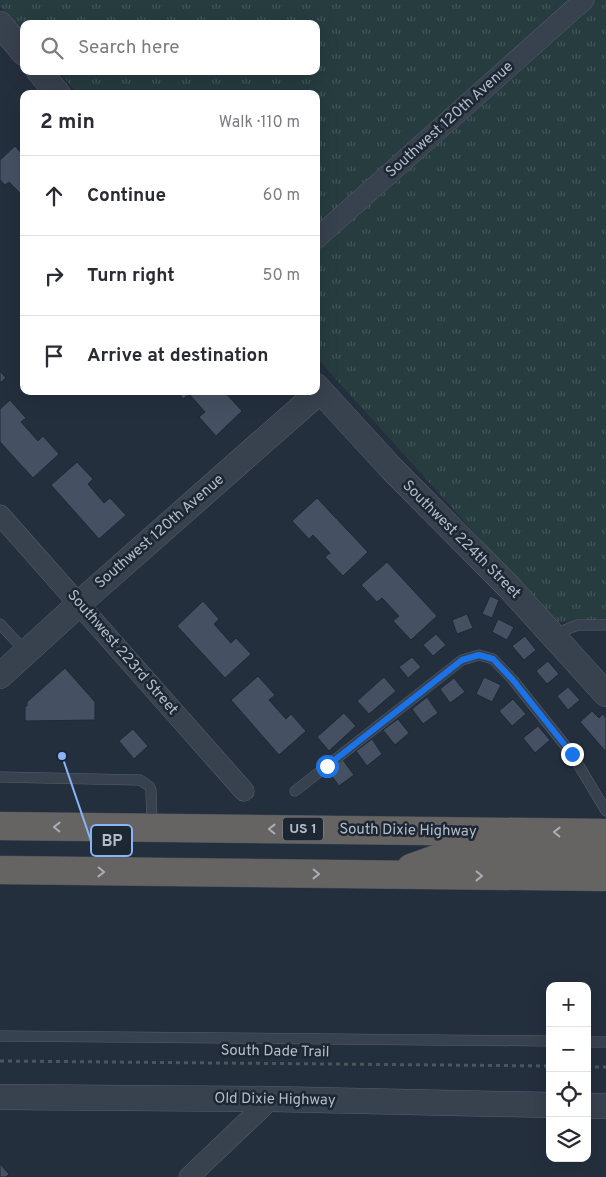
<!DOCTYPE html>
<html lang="en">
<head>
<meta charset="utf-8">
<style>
  body { margin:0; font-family:Overpass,sans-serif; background:#f2f2f3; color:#2b2b33 }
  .controls { position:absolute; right:15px; bottom:15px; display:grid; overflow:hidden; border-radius:10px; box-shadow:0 5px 20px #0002 }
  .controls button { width:45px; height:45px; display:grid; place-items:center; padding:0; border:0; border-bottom:1px solid #e1e1e2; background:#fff; color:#2b2b33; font:25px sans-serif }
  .stop { position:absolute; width:15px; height:15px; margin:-11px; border:4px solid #1a73e8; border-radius:50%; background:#fff }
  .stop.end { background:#1a73e8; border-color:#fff; box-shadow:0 1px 5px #0008 }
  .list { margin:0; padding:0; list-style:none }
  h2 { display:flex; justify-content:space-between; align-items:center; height:65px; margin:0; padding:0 20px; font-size:21px }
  h2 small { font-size:16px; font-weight:400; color:#7c7c81 }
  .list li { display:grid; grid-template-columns:32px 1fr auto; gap:15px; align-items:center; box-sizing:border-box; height:80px; padding:0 20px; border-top:1px solid #e1e1e2 }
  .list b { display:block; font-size:19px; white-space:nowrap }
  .list em { font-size:16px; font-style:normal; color:#7c7c81 }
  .icon { flex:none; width:28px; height:28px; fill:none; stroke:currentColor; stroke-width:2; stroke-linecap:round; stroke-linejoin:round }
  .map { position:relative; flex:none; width:606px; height:1177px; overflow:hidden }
  .search { position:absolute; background:#fff; box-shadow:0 5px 20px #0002; left:20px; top:20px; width:300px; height:55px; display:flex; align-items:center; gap:12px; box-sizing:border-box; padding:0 18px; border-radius:10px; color:#7c7c81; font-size:19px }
  .panel { position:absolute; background:#fff; box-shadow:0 5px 20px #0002; left:20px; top:90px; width:300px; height:305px; border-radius:10px }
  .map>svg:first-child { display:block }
  .grass { fill:url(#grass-tufts) }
  .building { fill:#455162; stroke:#1f2835 }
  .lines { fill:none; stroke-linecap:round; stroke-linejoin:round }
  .service-casing { stroke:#565f6c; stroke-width:11 }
  .minor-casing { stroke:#565f6c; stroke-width:21 }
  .tertiary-casing { stroke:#565f6c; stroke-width:26 }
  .trunk-casing { stroke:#434c59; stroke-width:29 }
  .path { stroke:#44595c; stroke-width:3; stroke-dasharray:4 4; stroke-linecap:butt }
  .service { stroke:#38414e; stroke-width:10 }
  .minor { stroke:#38414e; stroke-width:20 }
  .tertiary { stroke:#38414e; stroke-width:25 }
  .trunk { stroke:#656462; stroke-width:28 }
  .oneway { stroke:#a8afba }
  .route { stroke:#1a73e8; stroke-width:6 }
  .labels { text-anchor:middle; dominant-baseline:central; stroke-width:5; stroke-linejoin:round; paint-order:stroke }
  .shield { fill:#1d2633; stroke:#878f9c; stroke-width:1 }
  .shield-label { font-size:14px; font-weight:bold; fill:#b4bcc9 }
  .street-label { font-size:15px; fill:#b4bcc9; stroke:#1d2633 }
  .leader { fill:none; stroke:#8ab4f8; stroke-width:2 }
  .callout-dot { fill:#8ab4f8; stroke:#1d2633; stroke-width:2 }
  .callout { fill:#1d2633; stroke:#8ab4f8; stroke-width:2 }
  .callout-label { font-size:16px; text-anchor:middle; font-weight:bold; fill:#b4bcc9 }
</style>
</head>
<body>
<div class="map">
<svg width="606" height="1177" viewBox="0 0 606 1177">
  <defs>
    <pattern id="grass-tufts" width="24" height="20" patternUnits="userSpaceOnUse" patternTransform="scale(1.25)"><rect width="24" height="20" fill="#263c3f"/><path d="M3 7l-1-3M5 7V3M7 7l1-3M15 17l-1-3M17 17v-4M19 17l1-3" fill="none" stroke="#435659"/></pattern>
  </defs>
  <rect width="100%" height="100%" fill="#242f3e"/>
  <path class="grass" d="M0,0H606V621L555,622L316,357V94H78L58,71H316V24H24V34L0,7Z"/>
  <path class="building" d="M15,146L24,156V197L9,182L5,185L0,180V160Z
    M0,371L6,378L0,383Z
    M177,391H224L242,411L216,436L199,417L205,412L189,394L183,399Z
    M10,400L26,418L21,422L38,441L43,436L59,454L33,478L0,442V409Z
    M77,462L93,479L88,484L104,503L110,498L126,515L99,539L51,485Z
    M317,498L368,552L343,576L325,557L330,553L313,535L309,539L292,521Z
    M387,562L437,616L411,640L393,621L399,616L382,598L377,602L361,585Z
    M490,596L499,600L492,618L482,614Z
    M203,601L219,619L214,624L231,643L236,638L251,654L225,678L177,626Z
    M467,614L473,628L457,634L452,620Z
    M498,619L514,627L507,640L492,632Z
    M436,634L446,645L433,656L423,645Z
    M525,636L536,650L524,660L512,646Z
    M412,657L421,667L408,678L399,667Z
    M548,661L559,674L547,684L536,671Z
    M65,668L95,702V720L25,721V706H27V702Z
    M258,676L275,695L269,700L286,719L291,714L306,731L279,755L231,700Z
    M384,677L396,691L369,714L357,701Z
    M484,677L501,685L492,702L476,694Z
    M454,678L465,692L450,703L440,689Z
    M568,687L580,700L568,710L557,696Z
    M427,697L438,713L423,724L412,709Z
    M513,699L526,714L512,726L499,711Z
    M592,711L599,718L603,714L606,718V752L580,722Z
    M344,713L356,726L329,751L317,737Z
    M398,719L409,733L395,745L383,730Z
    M538,726L550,740L535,753L523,738Z
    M133,729L148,746L134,759L119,741Z
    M372,739L382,754L367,766L356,751Z
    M343,760L354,775L339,786L328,771Z
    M0,1164L9,1174L6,1177H0Z"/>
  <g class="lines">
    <g class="service-casing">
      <path id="service" d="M0,624L26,652
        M554,634L578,625H606
        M0,777L140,780L149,786L151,790L152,827
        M295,791L462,660L479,655L493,659L513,680L572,754L606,811
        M0,1036L550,1041
        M587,1042H606"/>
    </g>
    <g class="minor-casing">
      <path id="minor" d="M316,239L584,0
        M0,515L244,791
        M189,1177L271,1099"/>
    </g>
    <g class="tertiary-casing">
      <path id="tertiary" d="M0,24L24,53
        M39,71L58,94
        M316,386L392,469L509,587L606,694
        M0,676L91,593L320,391
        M0,1097L271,1099L550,1105
        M587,1106H606"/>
    </g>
    <g class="trunk-casing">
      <path id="trunk" d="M0,826L606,833
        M411,868L450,854L606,858
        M0,870L606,877"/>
    </g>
    <path class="path" d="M0,1061L550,1066
      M587,1067H606"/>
    <use href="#service" class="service"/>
    <use href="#minor" class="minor"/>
    <use href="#tertiary" class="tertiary"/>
    <use href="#trunk" class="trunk"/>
  </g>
  <defs><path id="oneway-chevron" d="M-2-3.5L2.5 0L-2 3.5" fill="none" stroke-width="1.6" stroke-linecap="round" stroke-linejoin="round" transform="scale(1.25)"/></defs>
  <g class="oneway">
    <use href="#oneway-chevron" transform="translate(57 827) rotate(-179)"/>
    <use href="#oneway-chevron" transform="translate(272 829) rotate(-179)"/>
    <use href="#oneway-chevron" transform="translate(557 832) rotate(-179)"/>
    <use href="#oneway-chevron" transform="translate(101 872) rotate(1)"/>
    <use href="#oneway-chevron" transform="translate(316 874) rotate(1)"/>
    <use href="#oneway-chevron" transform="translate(479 876) rotate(1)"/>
  </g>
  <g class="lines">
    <path class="route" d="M327,766L462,660L479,655L493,659L513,680L572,754"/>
  </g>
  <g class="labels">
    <rect class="shield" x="283" y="817.5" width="40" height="23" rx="4"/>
    <g class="shield-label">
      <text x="303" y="829">US 1</text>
    </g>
    <g class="street-label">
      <text transform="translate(450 120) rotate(-42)">Southwest 120th Avenue</text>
      <text transform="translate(160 532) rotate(-41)">Southwest 120th Avenue</text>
      <text transform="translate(461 540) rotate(45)">Southwest 224th Street</text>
      <text transform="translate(122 653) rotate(49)">Southwest 223rd Street</text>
      <text transform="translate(408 831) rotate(1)">South Dixie Highway</text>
      <text transform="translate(275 1052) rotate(1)">South Dade Trail</text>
      <text transform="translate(275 1100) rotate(1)">Old Dixie Highway</text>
    </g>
  </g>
  <path class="leader" d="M62 756L91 841"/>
  <circle class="callout-dot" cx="62" cy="756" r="5"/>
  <rect class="callout" x="91" y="825" width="41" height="31" rx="5"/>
  <g class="callout-label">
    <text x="112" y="846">BP</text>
  </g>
</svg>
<div class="controls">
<button>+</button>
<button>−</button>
<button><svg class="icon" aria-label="locate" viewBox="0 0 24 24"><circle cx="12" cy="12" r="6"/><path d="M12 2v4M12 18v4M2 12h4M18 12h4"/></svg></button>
<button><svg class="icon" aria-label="layers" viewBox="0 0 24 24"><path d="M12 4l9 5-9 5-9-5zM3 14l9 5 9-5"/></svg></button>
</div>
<div class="stop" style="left:327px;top:766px"></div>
<div class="stop end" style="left:572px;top:754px"></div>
<div class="search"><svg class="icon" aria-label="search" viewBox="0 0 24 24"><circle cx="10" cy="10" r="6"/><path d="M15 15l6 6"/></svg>Search here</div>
<section class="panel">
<h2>2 min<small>Walk · 110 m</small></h2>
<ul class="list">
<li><svg class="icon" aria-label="ahead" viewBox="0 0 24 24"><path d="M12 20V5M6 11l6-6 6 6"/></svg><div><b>Continue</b></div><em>60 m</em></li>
<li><svg class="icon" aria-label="right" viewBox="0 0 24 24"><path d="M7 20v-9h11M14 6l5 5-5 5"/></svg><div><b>Turn right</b></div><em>50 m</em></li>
<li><svg class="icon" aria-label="arrive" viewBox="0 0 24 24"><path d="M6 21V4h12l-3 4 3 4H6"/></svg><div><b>Arrive at destination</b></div></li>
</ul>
</section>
</div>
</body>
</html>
